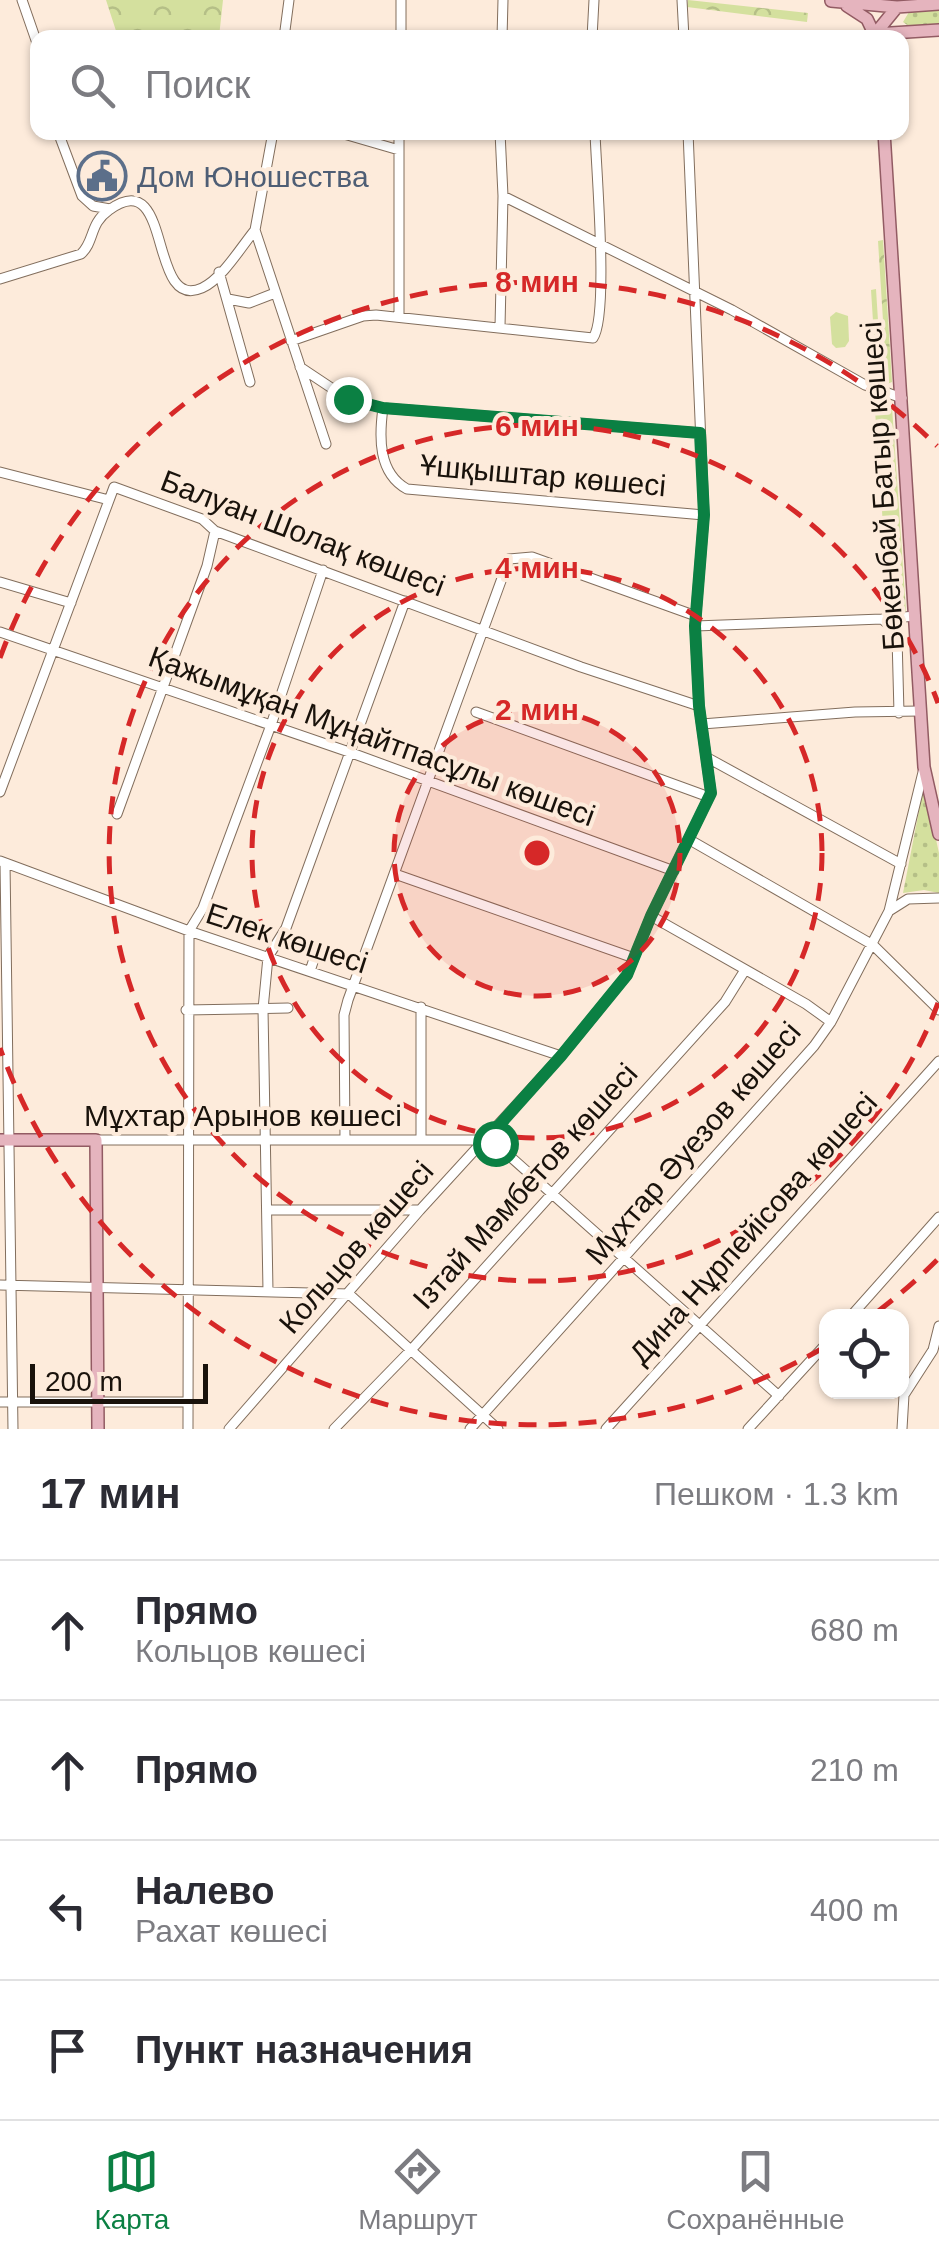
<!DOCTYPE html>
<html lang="ru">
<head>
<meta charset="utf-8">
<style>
  body { margin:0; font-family:Arial,sans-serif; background:#f7f7f7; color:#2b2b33 }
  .controls { position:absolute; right:30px; bottom:30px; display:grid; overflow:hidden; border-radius:20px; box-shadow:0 2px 8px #0004 }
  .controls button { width:90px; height:90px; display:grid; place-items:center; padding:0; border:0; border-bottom:2px solid #e1e1e2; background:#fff; color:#2b2b33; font:50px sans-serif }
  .scale { position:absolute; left:30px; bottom:25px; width:178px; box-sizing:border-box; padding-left:10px; border:5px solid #19120b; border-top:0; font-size:28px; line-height:35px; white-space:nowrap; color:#19120b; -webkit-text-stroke:8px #fdebdb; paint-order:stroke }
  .stop { position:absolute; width:30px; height:30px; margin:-22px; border:8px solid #0b8043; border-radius:50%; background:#fff }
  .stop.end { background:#0b8043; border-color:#fff; box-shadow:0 2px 10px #0008 }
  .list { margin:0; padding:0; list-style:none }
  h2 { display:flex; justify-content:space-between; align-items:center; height:130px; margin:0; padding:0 40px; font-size:42px }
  h2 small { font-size:32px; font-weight:400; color:#7c7c81 }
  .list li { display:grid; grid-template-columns:65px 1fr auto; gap:30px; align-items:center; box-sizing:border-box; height:140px; padding:0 40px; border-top:2px solid #e1e1e2 }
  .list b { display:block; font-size:38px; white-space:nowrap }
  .list p { margin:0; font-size:32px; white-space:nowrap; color:#7c7c81 }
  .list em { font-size:32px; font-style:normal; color:#7c7c81 }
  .icon { flex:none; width:55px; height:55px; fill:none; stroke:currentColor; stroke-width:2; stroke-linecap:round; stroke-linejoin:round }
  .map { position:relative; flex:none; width:939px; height:1429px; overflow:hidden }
  .search { position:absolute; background:#fff; box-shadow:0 2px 8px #0004; left:30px; right:30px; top:30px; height:110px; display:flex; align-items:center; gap:25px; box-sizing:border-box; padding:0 35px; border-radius:20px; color:#7c7c81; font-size:38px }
  .sheet { height:690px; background:#fff }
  nav { display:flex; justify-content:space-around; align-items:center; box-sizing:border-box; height:140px; border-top:2px solid #e1e1e2; background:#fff; font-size:28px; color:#7c7c81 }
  nav a { display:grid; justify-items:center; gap:5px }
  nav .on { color:#0b8043 }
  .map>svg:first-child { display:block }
  .grass { fill:url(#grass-dots) }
  .forest { fill:url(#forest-crowns) }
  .pitch { fill:#d4e09e }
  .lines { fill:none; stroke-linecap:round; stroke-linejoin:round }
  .minor-casing { stroke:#826e5d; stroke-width:11 }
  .major-casing { stroke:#925b63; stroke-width:14 }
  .minor { stroke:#fff; stroke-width:9 }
  .major { stroke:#e5b4be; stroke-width:11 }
  .route { stroke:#0b8043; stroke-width:12 }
  .ring { fill:none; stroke:#d62828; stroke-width:5; stroke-dasharray:18 12 }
  .labels { text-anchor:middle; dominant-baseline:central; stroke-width:8; stroke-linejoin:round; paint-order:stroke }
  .service-label { font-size:30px; fill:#4e5e75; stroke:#fdebdb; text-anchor:start }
  .street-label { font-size:30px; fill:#19120b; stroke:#fdebdb }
  .centre { fill:#d62828; stroke:#fdebdb; stroke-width:5 }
  .ring-label { font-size:30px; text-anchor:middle; font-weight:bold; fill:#d62828; stroke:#fdebdb; stroke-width:8; stroke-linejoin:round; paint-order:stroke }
</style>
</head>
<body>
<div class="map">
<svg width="939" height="1429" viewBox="0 0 939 1429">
  <defs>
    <pattern id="grass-dots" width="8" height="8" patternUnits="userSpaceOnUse" patternTransform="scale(2.5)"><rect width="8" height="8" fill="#d4e09e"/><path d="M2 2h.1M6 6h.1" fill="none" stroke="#b5bf87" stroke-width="1.8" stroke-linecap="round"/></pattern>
    <pattern id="forest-crowns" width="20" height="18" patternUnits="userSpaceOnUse" patternTransform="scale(2.5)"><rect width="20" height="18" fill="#d4e09e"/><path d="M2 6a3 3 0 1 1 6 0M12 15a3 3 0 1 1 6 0" fill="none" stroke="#b5bf87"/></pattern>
  </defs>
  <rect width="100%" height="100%" fill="#fdebdb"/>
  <path class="grass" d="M939,10V27H910L903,22L909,12Z
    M924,785L939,853V893L924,890L903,893Z"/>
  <path class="forest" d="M106,0H223L219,37L196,35L194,38L118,37Z
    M688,0L808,13L807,22L687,7Z
    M883,240L892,382L887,384L878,241Z
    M876,289L882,384H877L871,290Z
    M874,396L892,407L906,611L889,612Z"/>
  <path class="pitch" d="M836,312L848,316L849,341L845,347L836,348L832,344L830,317Z"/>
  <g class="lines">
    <g class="minor-casing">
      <path id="minor" d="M22,0L38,46
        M682,0L684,38
        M284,38L289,0
        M401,38V0
        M502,38L503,0
        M592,38L594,0
        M58,132L82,196L93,206L110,209
        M273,132L255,230L326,444
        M337,132L399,150
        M503,196L732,310L865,385L902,398
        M219,272L250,382
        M0,279L81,254C95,241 89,224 109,210C174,163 147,312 202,288C222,279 241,247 255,230
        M228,299L249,303L275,293
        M399,317V132
        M500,327L503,196L500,132
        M291,341L363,316L376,315L593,338C609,316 596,168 595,132
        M300,367L348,399L383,408L700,433
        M383,408C379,437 378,473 407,489L704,515
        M0,472L109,500
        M0,582L71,603
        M882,619L915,616
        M695,626L882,619L895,630L897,637L899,713
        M0,632L349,752L674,871
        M476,712L709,797
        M702,724L855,712L920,711
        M706,757L901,864
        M0,792L114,487L202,519L215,531L581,667L699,706
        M117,814L207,566L215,531
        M690,840L873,945L939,1010
        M0,861L189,931L561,1056
        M5,863L13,1429
        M395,874L634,958
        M889,911L924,768
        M651,916L806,1004L831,1022
        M310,971L317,950
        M421,1007V1140
        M186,1010L288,1008
        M345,1139L344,1015L348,1000L509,559L532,557L696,616
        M96,1140H485L495,1143L779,1396
        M267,1210H420
        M0,1285L349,1294L498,1429
        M268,1291L263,1009L268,957L286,928L405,601
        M851,1316L939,1217
        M0,1402H188
        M188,1429L189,931L203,908L271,725L323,570
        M229,1429L420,1210L561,1056L627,975L651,916L711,793L699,706L695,626L704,515L688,132
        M334,1429L411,1350L725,1002L745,970
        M470,1429L814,1046L831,1022L889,911L908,899L939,898
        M606,1429L939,1061
        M748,1429L826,1344
        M902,1429L904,1395L933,1350L939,1326"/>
    </g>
    <g class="major-casing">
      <path id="major" d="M831,1L897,7L939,4
        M847,6L867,19L876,38
        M875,34L939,30
        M875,34L897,7
        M884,132L924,767L939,834
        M0,1140H96L98,1429"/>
    </g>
    <use href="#minor" class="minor"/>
    <use href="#major" class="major"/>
  </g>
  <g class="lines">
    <path class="route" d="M348,399L383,408L700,433L704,515L695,626L699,706L711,793L651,916L627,975L561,1056L486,1140L495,1143"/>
  </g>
  <circle cx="537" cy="853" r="143" fill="#d62828" fill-opacity=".12"/>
  <g class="ring">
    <circle cx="537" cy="853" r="143"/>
    <circle cx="537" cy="853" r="285"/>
    <path d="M938 1003A428 428 0 1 1 938 703"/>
    <path d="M937 1260A571 571 0 0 1 873 1315M823 1348A571 571 0 0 1 0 1048M0 658A571 571 0 0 1 937 446"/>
  </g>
  <defs>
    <g id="civic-ring" transform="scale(2.5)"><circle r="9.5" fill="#fdebdb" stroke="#5c6f8a" stroke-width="1.5"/><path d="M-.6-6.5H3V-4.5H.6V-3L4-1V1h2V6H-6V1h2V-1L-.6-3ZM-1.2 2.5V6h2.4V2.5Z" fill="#5c6f8a"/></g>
  </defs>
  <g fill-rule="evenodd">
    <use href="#civic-ring" x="102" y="176"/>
  </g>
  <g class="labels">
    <g class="service-label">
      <text x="137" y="176">Дом Юношества</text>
    </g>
    <g class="street-label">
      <text transform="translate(543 475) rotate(5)">Ұшқыштар көшесі</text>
      <text transform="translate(882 486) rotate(-94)">Бөкенбай Батыр көшесі</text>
      <text transform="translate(303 533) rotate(21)">Балуан Шолақ көшесі</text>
      <text transform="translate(372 736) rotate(20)">Қажымұқан Мұңайтпасұлы көшесі</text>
      <text transform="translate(287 938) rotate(18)">Елек көшесі</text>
      <text x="243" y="1115">Мұхтар Арынов көшесі</text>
      <text transform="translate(693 1143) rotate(-49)">Мұхтар Әуезов көшесі</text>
      <text transform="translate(525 1186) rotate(-48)">Ізтай Мәмбетов көшесі</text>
      <text transform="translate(753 1228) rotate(-48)">Дина Нұрпейісова көшесі</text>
      <text transform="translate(356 1247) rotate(-49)">Кольцов көшесі</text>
    </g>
  </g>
  <circle cx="537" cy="853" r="15" class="centre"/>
  <g class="ring-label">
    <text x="537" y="292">8 мин</text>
    <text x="537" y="436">6 мин</text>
    <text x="537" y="578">4 мин</text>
    <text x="537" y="720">2 мин</text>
  </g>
</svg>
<div class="controls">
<button><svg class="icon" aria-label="locate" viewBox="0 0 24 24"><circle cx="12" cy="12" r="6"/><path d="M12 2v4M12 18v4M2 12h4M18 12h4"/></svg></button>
</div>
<div class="scale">200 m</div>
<div class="stop" style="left:495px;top:1143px"></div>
<div class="stop end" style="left:348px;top:399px"></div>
<div class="search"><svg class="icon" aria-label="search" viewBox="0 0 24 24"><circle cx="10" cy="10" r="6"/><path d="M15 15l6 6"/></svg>Поиск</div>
</div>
<section class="sheet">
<h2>17 мин<small>Пешком · 1.3 km</small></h2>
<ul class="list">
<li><svg class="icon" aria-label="ahead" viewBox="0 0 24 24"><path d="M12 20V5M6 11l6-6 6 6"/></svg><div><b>Прямо</b><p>Кольцов көшесі</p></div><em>680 m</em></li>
<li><svg class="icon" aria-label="ahead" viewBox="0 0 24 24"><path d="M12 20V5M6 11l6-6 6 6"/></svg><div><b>Прямо</b></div><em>210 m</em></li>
<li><svg class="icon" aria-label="left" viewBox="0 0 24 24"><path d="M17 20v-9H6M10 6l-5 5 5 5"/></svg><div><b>Налево</b><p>Рахат көшесі</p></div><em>400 m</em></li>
<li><svg class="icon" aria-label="arrive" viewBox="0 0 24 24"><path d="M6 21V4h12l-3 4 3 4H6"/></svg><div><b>Пункт назначения</b></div></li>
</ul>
</section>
<nav>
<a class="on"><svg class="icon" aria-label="map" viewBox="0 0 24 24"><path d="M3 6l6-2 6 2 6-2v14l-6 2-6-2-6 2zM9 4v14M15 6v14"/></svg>Карта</a>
<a><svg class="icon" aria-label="directions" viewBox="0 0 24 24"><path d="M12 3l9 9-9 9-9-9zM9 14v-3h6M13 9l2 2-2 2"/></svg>Маршрут</a>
<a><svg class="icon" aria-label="saved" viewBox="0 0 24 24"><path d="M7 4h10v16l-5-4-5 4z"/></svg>Сохранённые</a>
</nav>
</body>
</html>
